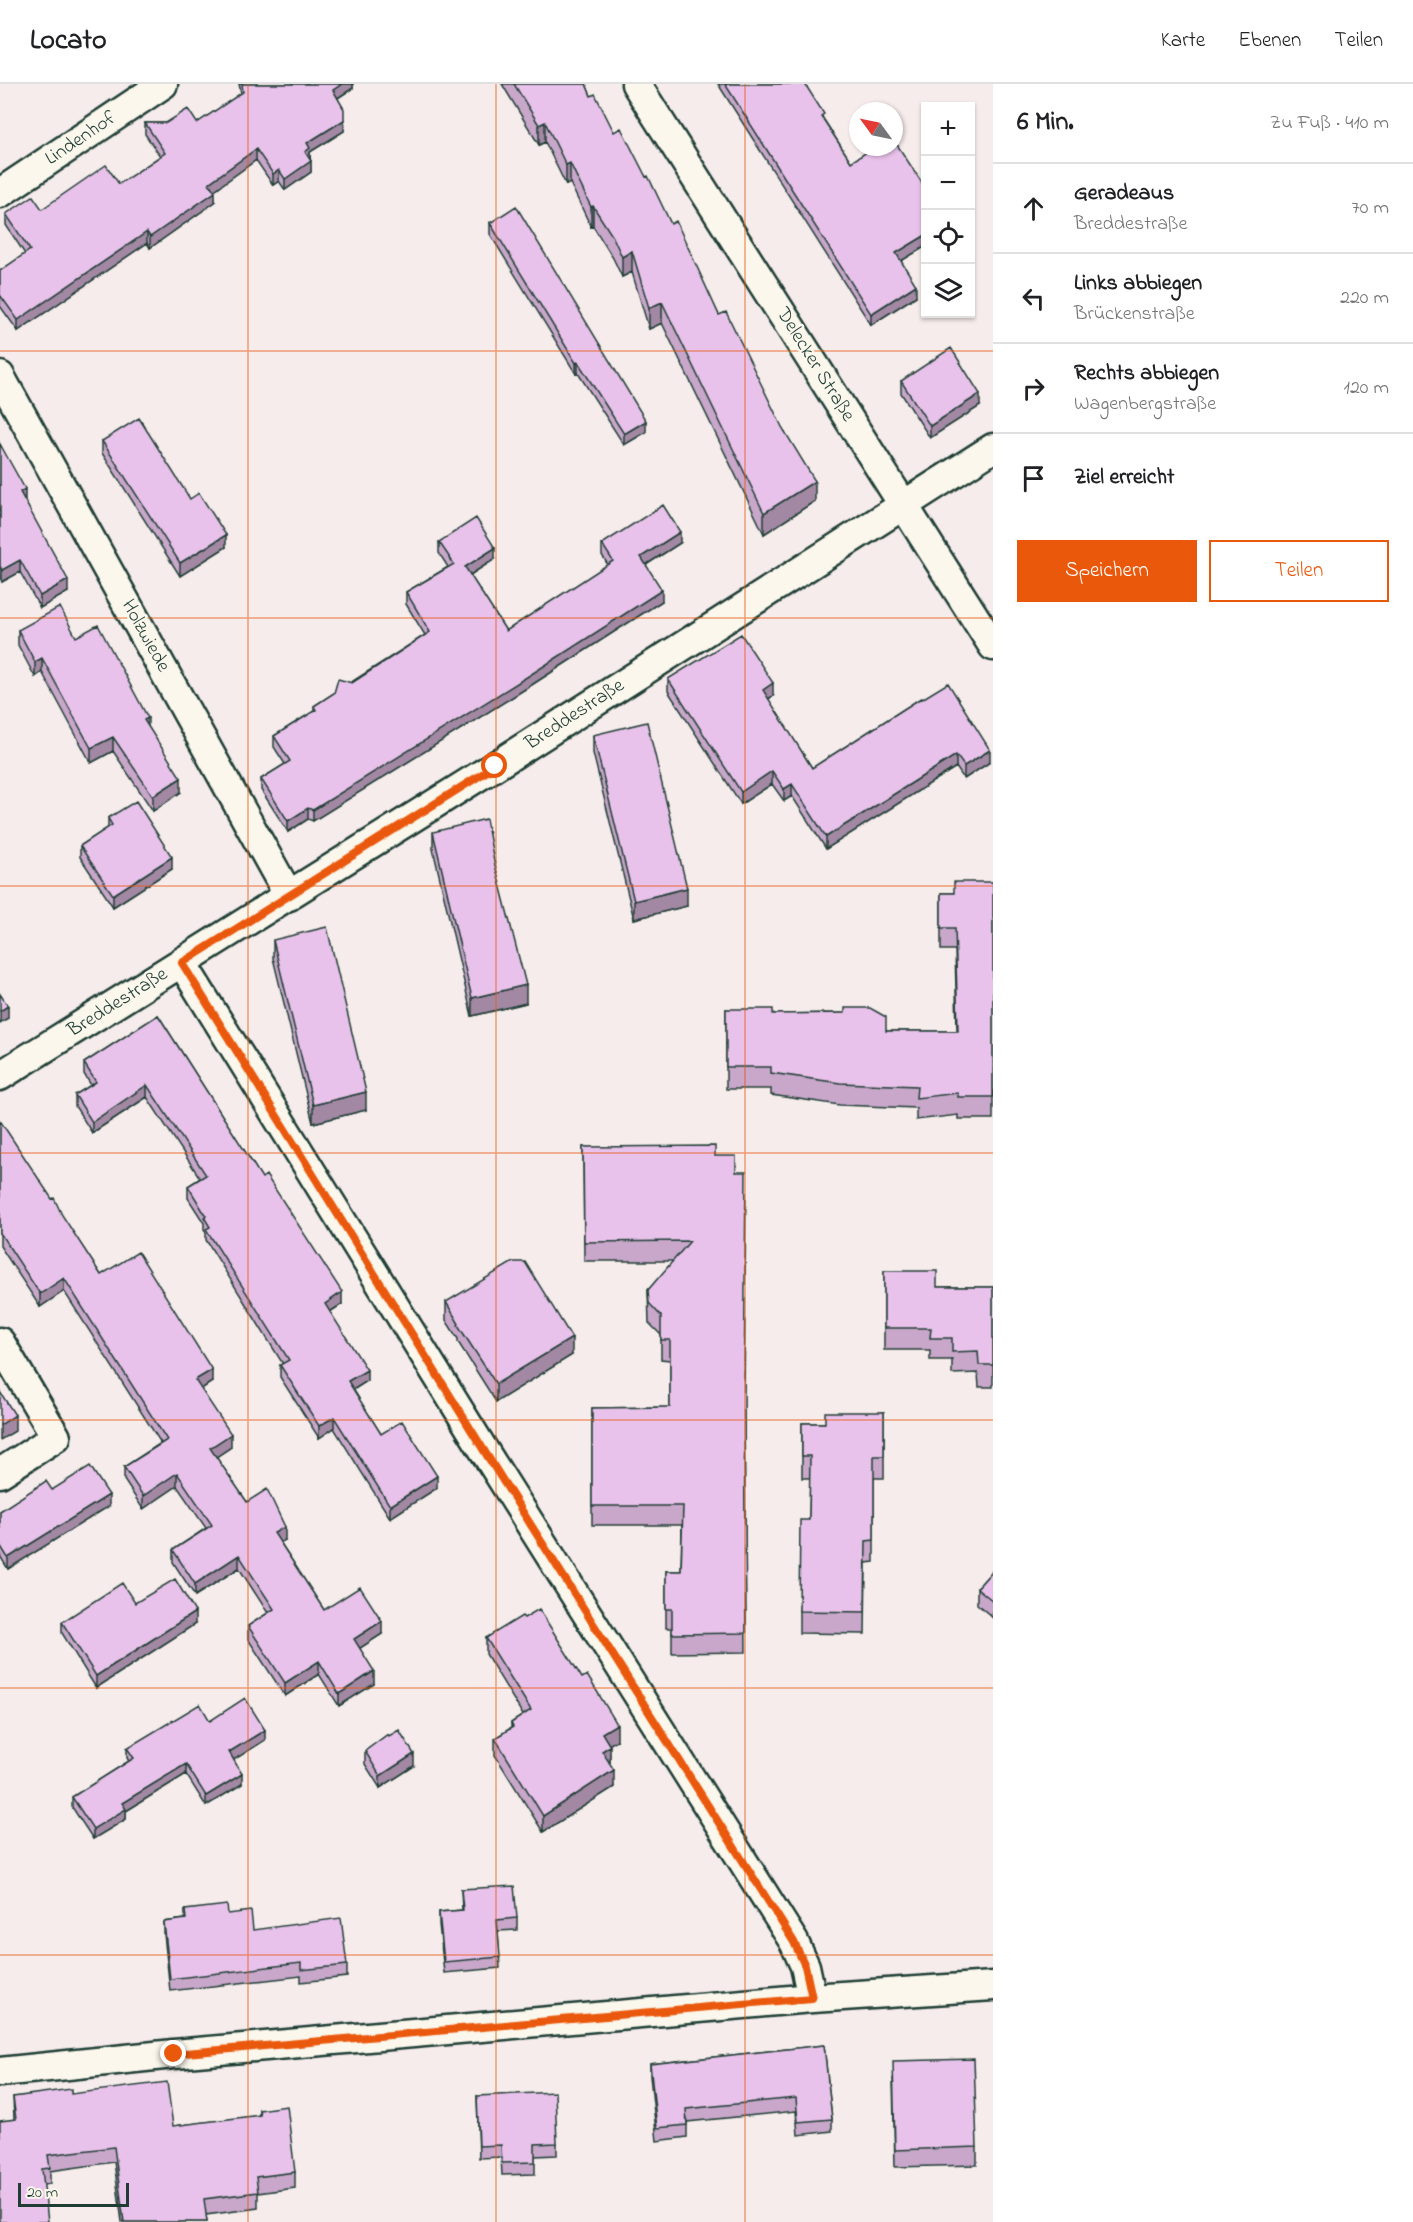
<!DOCTYPE html>
<html lang="de">
<head>
<meta charset="utf-8">
<style>
  body { margin:0; font-family:"Indie Flower",sans-serif; background:#f6f6f6; color:#202124 }
  .controls { position:absolute; right:18px; top:18px; display:grid; overflow:hidden; border-radius:0px; box-shadow:0 2px 4px #0004 }
  .controls button { width:54px; height:54px; display:grid; place-items:center; padding:0; border:0; border-bottom:2px solid #e0e0e0; background:#fff; color:#202124; font:30px sans-serif }
  .compass { position:absolute; left:849px; top:18px; width:54px; height:54px; border-radius:50%; background:#fff; box-shadow:0 2px 4px #0004; rotate:303deg }
  .scale { position:absolute; left:18px; bottom:15px; width:111px; box-sizing:border-box; padding-left:6px; border:3px solid #1f3d34; border-top:0; font-size:16px; line-height:21px; white-space:nowrap; color:#1f3d34; -webkit-text-stroke:4px #fbf7ec; paint-order:stroke }
  .stop { position:absolute; width:18px; height:18px; margin:-14px; border:4px solid #ea580c; border-radius:50%; background:#fff }
  .stop.end { background:#ea580c; border-color:#fff; box-shadow:0 2px 6px #0008 }
  .list { margin:0; padding:0; list-style:none }
  h2 { display:flex; justify-content:space-between; align-items:center; height:78px; margin:0; padding:0 24px; font-size:26px }
  h2 small { font-size:20px; font-weight:400; color:#757577 }
  .list li { display:grid; grid-template-columns:39px 1fr auto; gap:18px; align-items:center; box-sizing:border-box; height:90px; padding:0 24px; border-top:2px solid #e0e0e0 }
  .list b { display:block; font-size:22px; white-space:nowrap }
  .list p { margin:0; font-size:20px; white-space:nowrap; color:#757577 }
  .list em { font-size:20px; font-style:normal; color:#757577 }
  .actions { display:flex; gap:12px; padding:18px 24px }
  .actions a { flex:1; padding:14px 0; border:2px solid #ea580c; border-radius:0px; text-align:center; font-size:21px; color:#ea580c }
  .actions .main { background:#ea580c; color:#fff }
  .icon { flex:none; width:33px; height:33px; fill:none; stroke:currentColor; stroke-width:2; stroke-linecap:round; stroke-linejoin:round }
  .map { position:relative; flex:none; width:993px; height:2138px; overflow:hidden }
  header { display:flex; align-items:center; gap:36px; box-sizing:border-box; height:84px; padding:0 30px; background:#fff; border-bottom:2px solid #e0e0e0 }
  header strong { font-size:28px }
  nav { display:flex; gap:33px; margin-inline-start:auto; font-size:21px }
  main { display:flex }
  aside { flex:1; background:#fff }
  .map>svg:first-child { display:block }
  .lines { fill:none; stroke-linecap:round; stroke-linejoin:round }
  .minor-casing { stroke:#1f3d34; stroke-width:33 }
  .minor { stroke:#fbf7ec; stroke-width:28 }
  .wall { fill:#c8a7ca; stroke:#1f3d34; stroke-width:1.5 }
  .shaded-wall { fill:#a388a4; stroke:#1f3d34; stroke-width:1.5 }
  .building { fill:#e9c2eb; stroke:#1f3d34; stroke-width:1.5 }
  .route { stroke:#ea580c; stroke-width:8 }
  .grid { fill:none; stroke:#e8590c; stroke-width:1.5; stroke-opacity:0.55 }
  .labels { text-anchor:middle; dominant-baseline:central; stroke-width:5; stroke-linejoin:round; paint-order:stroke }
  .street-label { font-size:20px; fill:#1f3d34; stroke:#fbf7ec }
</style>
</head>
<body>
<header>
<strong>Locato</strong>
<nav><a>Karte</a><a>Ebenen</a><a>Teilen</a></nav>
</header>
<main>
<div class="map">
<svg width="993" height="2138" viewBox="0 0 993 2138">
  <rect width="100%" height="100%" fill="#f7ecec"/>
  <filter id="ink" filterUnits="userSpaceOnUse"><feTurbulence type="fractalNoise" baseFrequency=".0167" numOctaves="2"/><feDisplacementMap in="SourceGraphic" scale="12" xChannelSelector="R" yChannelSelector="G"/><feConvolveMatrix kernelMatrix="1 2 1 2 8 2 1 2 1" color-interpolation-filters="sRGB"/></filter>
  <g filter="url(#ink)">
    <g class="lines">
      <g class="minor-casing">
        <path id="minor" d="M636,0L993,562
          M0,109L163,0
          M0,292L289,812
          M182,879L488,1373L794,1858L805,1882L812,1914
          M0,992L495,682L993,364
          M0,1258L56,1353L0,1389
          M0,1988L174,1970L812,1914L993,1902"/>
      </g>
      <use href="#minor" class="minor"/>
    </g>
    <path class="wall" d="M239,0H353V4L338,14L344,47L310,68L311,88L285,106L279,97L273,101L256,76L214,106L215,118L150,164L147,159L18,247L0,222V187L25,170L6,141V130L42,125L119,100L160,72L145,50V39H197L241,9Z
      M502,0H586L591,12L614,48L646,93L719,231L815,417L764,450L662,239L649,245L632,188L622,193L613,174L593,142L591,143L570,99L566,101L545,58L539,61Z
      M718,0H805L824,36L851,78L926,105V162L901,177L916,212L871,241Z
      M490,139L646,348L624,361L578,289L576,290L490,150Z
      M901,297L980,322L930,354L901,309Z
      M102,357L190,415L226,463L180,492L102,369Z
      M0,360L25,417L68,508L40,524L20,488L2,498L0,493Z
      M439,458L495,475L470,491L506,547L608,481L602,471V460L680,459L646,481L662,517L530,602L313,737L308,735L288,748L261,706V695L285,680L274,663V652L314,627V622L425,551L406,520V508L448,483L439,469Z
      M18,546L76,553L148,643L181,708L153,727L113,667L91,679L42,588L35,593L18,561Z
      M668,595L773,612L768,615L812,684L921,614L990,678L964,695L956,683L826,765L792,712L784,717L772,700L741,720L668,607Z
      M593,651L687,822L634,835L593,669Z
      M108,734L172,785L113,823L80,773V762L108,744Z
      M433,748L526,919L472,932L433,765Z
      M993,798V1035H958V1031L916,1036V1024L840,1021L771,1011V1005H726V925L773,930L845,929L886,947H957L955,866H941V809H954Z
      M273,856L366,1026L313,1039L273,874Z
      M158,931L342,1220L330,1228L367,1297L353,1306L381,1350L437,1404L390,1434L334,1344L319,1354L280,1293V1281L283,1280L206,1156V1149L204,1145V1139L188,1114V1102L200,1094L147,1013L92,1049L75,1022V1011L91,1001L84,990V979Z
      M0,1038L101,1191L212,1298L201,1305L231,1363L216,1373L247,1418L285,1456L280,1458L324,1526L382,1550L360,1564L374,1600L339,1622L319,1590L285,1612L248,1555V1542L268,1529L239,1484L195,1512L173,1478V1466L206,1444L177,1402L143,1425L124,1396V1383L161,1359L64,1207L40,1223L0,1162Z
      M583,1063L715,1072L736,1088L744,1333L746,1568L672,1569V1544H666V1487H681L682,1441H592V1324L670,1323V1276L661,1275V1251L649,1239L648,1206L674,1177H584Z
      M884,1187L937,1203H993V1303H979L978,1289L952,1290V1276H930V1266H884Z
      M446,1218L572,1271L496,1318L458,1258V1255L446,1236Z
      M884,1328V1394H874V1478L866,1479L865,1550L799,1549V1527L809,1436L810,1394H802V1339H825Z
      M52,1406L109,1422L8,1485L0,1472V1427Z
      M993,1486V1534L977,1520V1504Z
      M135,1519L195,1540L96,1604L62,1549V1538Z
      M486,1554L617,1656L609,1660L610,1678L609,1679L614,1703L543,1748L495,1671V1654L511,1644V1639L523,1631L486,1570Z
      M210,1637L265,1656L233,1676L242,1700L206,1722L186,1690L126,1727V1735L93,1755L72,1723V1713L129,1677L127,1674V1664Z
      M365,1667L414,1682L380,1704L365,1680Z
      M461,1805L517,1834V1846L498,1847L500,1884L444,1889L439,1840V1828L462,1826Z
      M185,1826L228,1830L253,1846L347,1881V1893L301,1898V1892L170,1907L164,1850V1838L185,1835Z
      M824,1961L832,2035V2047L798,2051L796,2027L687,2038V2053L657,2057L650,1992V1980Z
      M893,1995L977,2063V2081L895,2083Z
      M71,2010L173,2042L259,2032V2026L295,2088V2104L258,2109V2124L206,2131L207,2138H122L114,2078L50,2087V2100L43,2101L14,2035L13,2013Z
      M477,2012L557,2059V2071L535,2072V2090L502,2091L501,2073L479,2074Z"/>
    <path class="shaded-wall" d="M342,0H353V4L333,17V6Z
      M344,36V47L310,68V75L305,79V68L307,59Z
      M545,38V58L539,61V41Z
      M256,65V76L209,110V99Z
      M311,77V88L285,106V95Z
      M570,79V99L566,101V81Z
      M279,86V97L273,101V90Z
      M215,108V118L150,164V153Z
      M593,122V142L591,143V123Z
      M147,148V159L18,247V236Z
      M926,151V162L896,180V169Z
      M632,167V188L622,193V173Z
      M916,201V212L871,241V230Z
      M662,218V239L649,245V224Z
      M578,278V289L576,290V279Z
      M980,310V322L930,354V342Z
      M646,337V348L624,361V350Z
      M815,397V417L764,450V429Z
      M25,405V417L20,408Z
      M680,448V459L641,484V473Z
      M226,451V463L180,492V479Z
      M495,464V475L465,494V483Z
      M20,476V488L2,498V486Z
      M68,496V508L40,524V512Z
      M662,506V517L530,602L313,737V726Z
      M42,574V588L35,593V578Z
      M773,599V612L763,618V606Z
      M148,634V648L144,636Z
      M113,653V667L91,679V664Z
      M990,666V678L964,695V682Z
      M956,671V683L826,765V753Z
      M772,687V700L741,720V708Z
      M181,694V708L153,727V712Z
      M792,700V712L784,717V705Z
      M308,724V735L288,748V737Z
      M172,773V785L113,823V811Z
      M687,804V822L634,835V817Z
      M526,901V919L472,932V914Z
      M8,922V934L0,939V927Z
      M147,1001V1013L92,1049V1038Z
      M366,1008V1026L313,1039V1021Z
      M64,1194V1207L40,1223V1210Z
      M342,1208V1220L325,1231V1220Z
      M572,1254V1271L496,1318V1300Z
      M212,1286V1298L195,1309V1296Z
      M367,1286V1297L348,1309V1297Z
      M15,1331V1347L0,1356V1341Z
      M334,1333V1344L319,1354V1342Z
      M231,1350V1363L210,1377V1364Z
      M177,1389V1402L143,1425V1412Z
      M437,1392V1404L390,1434V1422Z
      M109,1411V1422L8,1485V1474Z
      M285,1443V1456L274,1462V1449Z
      M239,1471V1484L195,1512V1500Z
      M195,1528V1540L96,1604V1592Z
      M382,1537V1550L354,1568V1555Z
      M319,1577V1590L285,1612V1599Z
      M374,1587V1600L339,1622V1610Z
      M617,1640V1656L602,1665V1649Z
      M265,1646V1656L229,1679V1668Z
      M610,1662V1678L602,1683V1667Z
      M414,1670V1682L380,1704V1692Z
      M186,1680V1690L126,1727V1735L93,1755V1745L122,1719Z
      M614,1686V1703L543,1748V1732Z
      M242,1690V1700L206,1722V1712Z"/>
    <path class="building" d="M242,0H342L333,6L344,25V36L307,59L310,64L305,68L311,77L285,95L279,86L273,90L256,65L209,99L215,108L150,153L147,148L18,236L0,211V187L30,166L6,130L33,112L42,125L106,81L119,100L165,69L145,39H166L188,25L197,39L243,8Z
      M514,0H586L591,12L595,10L614,48L621,44L646,93L648,92L671,140L676,137L719,231L726,228L782,343L815,397L764,429L662,218L649,224L632,167L622,173L613,153L593,122L591,123L570,79L566,81L545,38L539,41Z
      M725,0H805L824,30L821,32L851,78L875,63H894V56L926,105V151L896,169L916,201L871,230Z
      M516,122L646,337L624,350L578,278L576,279L490,139Z
      M951,264L980,310L930,342L901,297Z
      M139,334L190,415L199,409L226,451L180,479L102,357Z
      M0,360L25,405L20,408L68,496L40,512L20,476L2,486L0,482Z
      M663,421L680,448L641,473L662,506L530,591L313,726L308,724L288,737L261,695L290,677L274,652L316,626L314,622L334,609L338,595L352,599L430,548L406,508L454,480L439,458L476,434L495,464L465,483L506,547L613,477L602,460Z
      M60,523L76,553L98,541L148,634L144,636L181,694L153,712L113,653L91,664L42,574L35,578L18,546Z
      M741,550L773,599L763,606L812,684L921,614L922,615L948,599L990,666L964,682L956,671L826,753L792,700L784,705L772,687L741,708L668,595Z
      M647,638L687,804L634,817L593,651Z
      M136,717L172,773L113,811L80,762L112,741L108,734Z
      M486,735L494,777L526,901L472,914L433,748Z
      M954,798H993V1013H958V1009L916,1014L917,1002L840,999L771,989V983H726V925H773V930L845,929V924H870L886,933V947H958L955,844H941V809H954Z
      M327,843L366,1008L313,1021L273,856Z
      M0,910L8,922L0,927Z
      M158,931L262,1094L266,1091L342,1208L325,1220L367,1286L348,1297L381,1350L402,1337L437,1392L390,1422L334,1333L319,1342L280,1281L289,1276L206,1145L210,1143L204,1133L206,1132L188,1102L206,1091L147,1001L92,1038L75,1011L96,998L84,979Z
      M0,1038H1L52,1115L54,1114L62,1131L101,1191L138,1168L212,1286L195,1296L231,1350L210,1364L247,1418L267,1405L285,1443L274,1449L324,1526L360,1503L382,1537L354,1555L374,1587L339,1610L319,1577L285,1599L248,1542L274,1525L239,1471L195,1500L173,1466L212,1441L177,1389L143,1412L124,1383L167,1356L64,1194L40,1210L0,1149Z
      M715,1062V1072H736V1088H746L744,1323L746,1549L672,1550V1525H666V1487H681L683,1422H592V1324L670,1323V1256H661V1232L649,1219L648,1206L690,1157L584,1158L583,1063Z
      M513,1178H525L572,1254L496,1300L458,1241L459,1240L446,1218Z
      M884,1187H937V1203H993V1281H979L978,1267L952,1268V1254H930L931,1244H884Z
      M0,1308L15,1331L0,1341Z
      M825,1328H884V1372H874V1456L866,1457L865,1528L799,1527L800,1436H809L810,1372H802V1339H825Z
      M90,1382L109,1411L8,1474L0,1461V1427L46,1397L52,1406Z
      M993,1486V1517L977,1504Z
      M175,1495L195,1528L96,1592L62,1538L122,1499L135,1519Z
      M539,1525L582,1594L587,1591L617,1640L602,1649L610,1662L602,1667L614,1686L543,1732L495,1654L513,1643L511,1639L531,1626L486,1554L522,1532L524,1534Z
      M245,1614L265,1646L229,1668L242,1690L206,1712L186,1680L122,1719L126,1725L93,1745L72,1713L134,1674L127,1664L200,1620L210,1637Z
      M399,1646L414,1670L380,1692L365,1667L388,1650L389,1652Z
      M514,1802L517,1834L497,1836L500,1873L444,1878L439,1828L463,1826L461,1805Z
      M227,1821L228,1830L251,1827L253,1846L341,1834L347,1881L301,1886V1879L170,1895L164,1838L186,1835L185,1826Z
      M824,1961L832,2035L798,2038L796,2014L686,2025L687,2041L657,2044L650,1980Z
      M974,1975L977,2063L895,2066L893,1977Z
      M167,1998L173,2042L260,2031L259,2026L287,2022L295,2088L256,2093L258,2108L204,2115L207,2138H124L114,2063L48,2071L50,2084L42,2085L48,2138H0V2037L16,2035L13,2013L71,2005V2010Z
      M555,2008L557,2059L535,2060V2078L502,2079L501,2061L479,2062L477,2012Z"/>
  </g>
  <g class="lines" filter="url(#ink)">
    <path class="route" d="M174,1970L812,1914L805,1882L794,1858L488,1373L182,879L495,682"/>
  </g>
  <path class="grid" d="M248,0V2138M496,0V2138M745,0V2138M0,267H993M0,534H993M0,802H993M0,1069H993M0,1336H993M0,1604H993M0,1871H993"/>
  <g class="labels">
    <g class="street-label">
      <text transform="translate(81 55) rotate(-34)">Lindenhof</text>
      <text transform="translate(815 281) rotate(58)">Delecker Straße</text>
      <text transform="translate(145 552) rotate(61)">Holzwiede</text>
      <text transform="translate(575 631) rotate(-33)">Breddestraße</text>
      <text transform="translate(118 919) rotate(-32)">Breddestraße</text>
    </g>
  </g>
</svg>
<div class="controls">
<button>+</button>
<button>−</button>
<button><svg class="icon" aria-label="locate" viewBox="0 0 24 24"><circle cx="12" cy="12" r="6"/><path d="M12 2v4M12 18v4M2 12h4M18 12h4"/></svg></button>
<button><svg class="icon" aria-label="layers" viewBox="0 0 24 24"><path d="M12 4l9 5-9 5-9-5zM3 14l9 5 9-5"/></svg></button>
</div>
<svg class="compass" viewBox="-18 -18 36 36"><path d="M0-13l5 13h-10z" fill="#e53935"/><path d="M0 13l5-13h-10z" fill="#757577"/></svg>
<div class="scale">20 m</div>
<div class="stop" style="left:495px;top:682px"></div>
<div class="stop end" style="left:174px;top:1970px"></div>
</div>
<aside>
<h2>6 Min.<small>Zu Fuß · 410 m</small></h2>
<ul class="list">
<li><svg class="icon" aria-label="ahead" viewBox="0 0 24 24"><path d="M12 20V5M6 11l6-6 6 6"/></svg><div><b>Geradeaus</b><p>Breddestraße</p></div><em>70 m</em></li>
<li><svg class="icon" aria-label="left" viewBox="0 0 24 24"><path d="M17 20v-9H6M10 6l-5 5 5 5"/></svg><div><b>Links abbiegen</b><p>Brückenstraße</p></div><em>220 m</em></li>
<li><svg class="icon" aria-label="right" viewBox="0 0 24 24"><path d="M7 20v-9h11M14 6l5 5-5 5"/></svg><div><b>Rechts abbiegen</b><p>Wagenbergstraße</p></div><em>120 m</em></li>
<li><svg class="icon" aria-label="arrive" viewBox="0 0 24 24"><path d="M6 21V4h12l-3 4 3 4H6"/></svg><div><b>Ziel erreicht</b></div></li>
</ul>
<div class="actions"><a class="main">Speichern</a><a>Teilen</a></div>
</aside>
</main>
</body>
</html>
